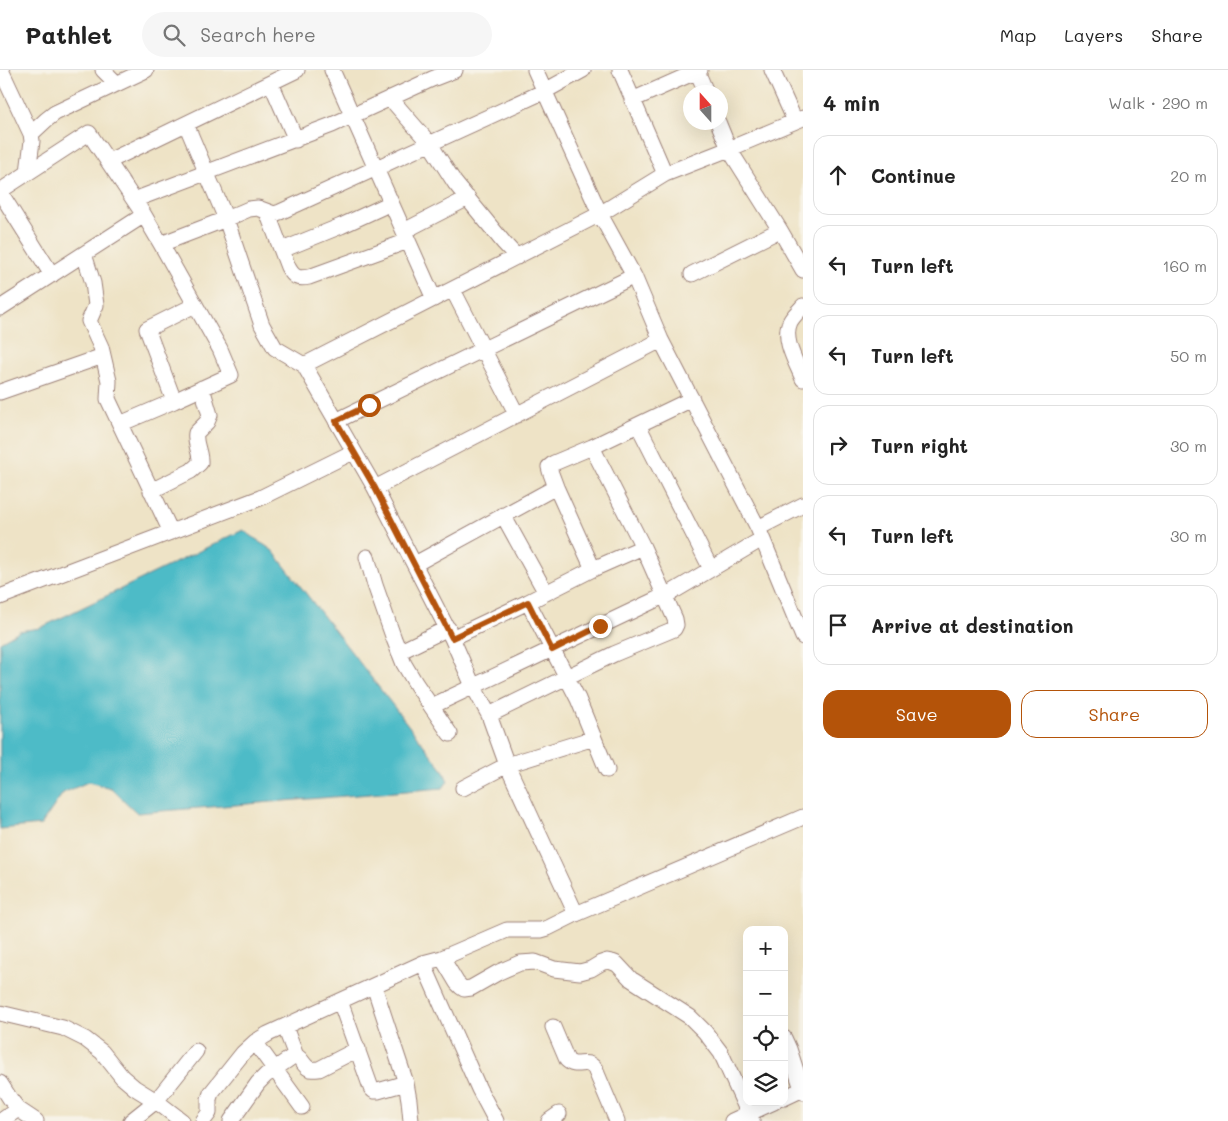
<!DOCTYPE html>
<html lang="en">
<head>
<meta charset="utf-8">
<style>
  body { margin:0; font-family:Mali,sans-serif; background:#f6f6f6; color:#222 }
  .controls { position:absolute; right:15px; bottom:15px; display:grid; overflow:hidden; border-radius:10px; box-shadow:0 5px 20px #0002 }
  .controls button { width:45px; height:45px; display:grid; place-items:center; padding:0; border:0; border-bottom:1px solid #e0e0e0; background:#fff; color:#222; font:25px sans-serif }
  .compass { position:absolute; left:683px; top:15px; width:45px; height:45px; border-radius:50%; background:#fff; box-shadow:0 5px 20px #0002; rotate:339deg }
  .stop { position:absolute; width:15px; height:15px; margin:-11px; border:4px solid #b45309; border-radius:50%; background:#fff }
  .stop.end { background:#b45309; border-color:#fff; box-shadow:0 1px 5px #0008 }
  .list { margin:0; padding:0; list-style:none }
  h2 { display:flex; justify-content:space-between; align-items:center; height:65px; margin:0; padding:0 20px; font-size:21px }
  h2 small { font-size:16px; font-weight:400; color:#767676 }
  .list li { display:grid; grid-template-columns:32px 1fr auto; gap:15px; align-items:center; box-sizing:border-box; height:80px; margin:0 10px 10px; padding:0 10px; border:1px solid #e0e0e0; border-radius:15px }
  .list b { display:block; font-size:19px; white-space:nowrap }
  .list em { font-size:16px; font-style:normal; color:#767676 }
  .actions { display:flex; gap:10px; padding:15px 20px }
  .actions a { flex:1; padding:11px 0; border:1px solid #b45309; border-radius:15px; text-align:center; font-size:18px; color:#b45309 }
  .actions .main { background:#b45309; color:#fff }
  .icon { flex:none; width:28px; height:28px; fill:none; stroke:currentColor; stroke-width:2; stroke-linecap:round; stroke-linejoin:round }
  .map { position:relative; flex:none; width:803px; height:1051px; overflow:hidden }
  header { display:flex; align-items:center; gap:30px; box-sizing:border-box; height:70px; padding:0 25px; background:#fff; border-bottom:1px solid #e0e0e0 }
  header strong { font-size:24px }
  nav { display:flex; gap:28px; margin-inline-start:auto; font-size:18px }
  .search { width:350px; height:45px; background:#f6f6f6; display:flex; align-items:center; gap:12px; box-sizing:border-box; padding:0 18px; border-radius:28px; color:#767676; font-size:19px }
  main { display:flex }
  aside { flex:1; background:#fff }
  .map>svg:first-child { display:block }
  .water { fill:#4ebbc7; stroke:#4c6d79 }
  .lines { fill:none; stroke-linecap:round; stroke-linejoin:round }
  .minor-casing { stroke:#9c8178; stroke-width:17 }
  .minor { stroke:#fff; stroke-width:15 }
  .route { stroke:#b45309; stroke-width:6 }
</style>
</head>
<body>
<header>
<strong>Pathlet</strong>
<div class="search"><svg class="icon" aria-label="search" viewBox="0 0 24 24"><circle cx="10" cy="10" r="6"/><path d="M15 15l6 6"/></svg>Search here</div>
<nav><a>Map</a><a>Layers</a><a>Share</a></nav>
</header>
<main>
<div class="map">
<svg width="803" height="1051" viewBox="0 0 803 1051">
  <rect width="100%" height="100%" fill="#f7f3e8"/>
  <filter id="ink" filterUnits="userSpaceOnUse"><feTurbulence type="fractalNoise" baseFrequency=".02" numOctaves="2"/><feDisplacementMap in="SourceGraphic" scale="10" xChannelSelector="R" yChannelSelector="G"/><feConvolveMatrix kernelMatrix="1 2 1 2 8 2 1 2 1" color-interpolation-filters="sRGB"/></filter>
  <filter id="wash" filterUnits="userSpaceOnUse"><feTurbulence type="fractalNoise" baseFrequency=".0096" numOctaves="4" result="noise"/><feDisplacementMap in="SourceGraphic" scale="20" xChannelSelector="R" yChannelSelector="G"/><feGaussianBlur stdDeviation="1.12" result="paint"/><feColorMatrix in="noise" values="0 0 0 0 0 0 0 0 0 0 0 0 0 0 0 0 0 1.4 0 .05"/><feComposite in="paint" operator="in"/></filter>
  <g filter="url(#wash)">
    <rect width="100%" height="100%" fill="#eee3c6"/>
    <path class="water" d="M243,460L273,481L443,700L448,711L443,718L137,743L111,718L88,712L63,723L41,755L0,759V572L19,561L40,558Z"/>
  </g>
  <g filter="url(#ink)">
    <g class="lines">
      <g class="minor-casing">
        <path id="minor" d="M1,0L31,64L32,71L28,102
          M103,0L117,14
          M332,0L434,229
          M535,0L600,144L634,206L661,270L758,458L803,567
          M620,0L665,104
          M772,0L795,51
          M697,1L706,22
          M271,13L296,70
          M390,28L430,74L455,113L504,173L517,187
          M632,30L700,0
          M718,52L729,79L780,160L803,200
          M186,54L226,149L262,255L275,278L304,295
          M31,64L46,50L55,43L146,0
          M109,91L297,0
          M0,121L89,63L144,145L161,174L220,279L231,305L174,331L147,259L195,235
          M0,122L52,205
          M134,130L332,55L432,9L455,0
          M267,142L288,197C294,208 298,209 309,207L408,171
          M404,161L468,128
          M161,174L226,149L249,139L258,138L274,144L280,142L545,21L583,0
          M282,180L341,156L391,133
          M84,184L93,213L96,235L89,251L101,277L109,311L108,329L171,462
          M692,204L780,160
          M453,220L517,345
          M803,236C799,241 793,246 790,252C782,269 796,292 803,309
          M0,238L144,145
          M661,270L375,418L304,295L600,144L665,104L729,79L803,48
          M0,322L103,286
          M336,351L634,206
          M120,354L174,331
          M638,355L711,499
          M556,417L550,401L549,397L554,393L592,377L692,329
          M375,418L452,568L473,616L489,645L507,695L576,844
          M151,421L191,401L200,393C201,382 194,374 196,363L207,352L210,345L202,318
          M503,445L546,523
          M758,458L803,435
          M367,487L375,515L394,569L404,594L416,614L450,664
          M415,494L556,417L593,499
          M0,527L260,428L353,382
          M528,532L578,629L607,700
          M452,568L528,532L593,499L643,477
          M399,582L448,558
          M432,636L674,521L762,469
          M489,645L614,584L674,559L676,555L675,549L643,477L592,377
          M463,718L507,695L594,668
          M442,888L457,913L461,917L464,919L471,918L499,902L520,893L535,892L554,899L580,902L591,899L601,893L607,891L612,892L617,894L631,909L690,947L705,962L721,983L752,1051
          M423,893L479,1019L496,1051
          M374,916L406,1013L409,1030L411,1051
          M340,931L371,1018L374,1021H378L406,1013
          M0,943L63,958L85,969L102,982L122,1007L135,1018L156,1031L182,1051
          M285,957L296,986
          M553,957L567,990C577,1000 586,987 595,999L617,1051
          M784,968L789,979L803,1022
          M255,972L302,1037
          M0,1013L11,1030L18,1039
          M784,1028L803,1019
          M1,1051L18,1039L36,1051
          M131,1051L156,1031L196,981
          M203,1051L209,1043V1029L211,1023L243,983L255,972L268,964L423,893L442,888L507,860H541L548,858L576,844L803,747
          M231,1051L258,1013L266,1005L292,987C302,984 301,995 310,999C312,1000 316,999 319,999L358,979
          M549,1051L559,1044
          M732,1051L774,1032"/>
      </g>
      <use href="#minor" class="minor"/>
    </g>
  </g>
  <g class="lines" filter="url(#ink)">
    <path class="route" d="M369,335L336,351L375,418L452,568L528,532L552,580L600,556"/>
  </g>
</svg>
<div class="controls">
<button>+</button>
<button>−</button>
<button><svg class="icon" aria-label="locate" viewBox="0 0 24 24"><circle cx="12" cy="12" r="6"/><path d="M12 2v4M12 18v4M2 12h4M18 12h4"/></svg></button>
<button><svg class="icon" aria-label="layers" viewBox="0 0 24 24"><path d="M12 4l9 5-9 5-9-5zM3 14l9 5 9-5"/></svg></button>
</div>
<svg class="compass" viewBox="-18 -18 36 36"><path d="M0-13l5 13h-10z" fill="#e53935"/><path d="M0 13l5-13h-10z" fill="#767676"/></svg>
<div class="stop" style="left:369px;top:335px"></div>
<div class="stop end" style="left:600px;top:556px"></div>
</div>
<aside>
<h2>4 min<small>Walk · 290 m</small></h2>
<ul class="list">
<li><svg class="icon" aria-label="ahead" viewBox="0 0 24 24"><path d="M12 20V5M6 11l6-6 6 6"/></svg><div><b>Continue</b></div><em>20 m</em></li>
<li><svg class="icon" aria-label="left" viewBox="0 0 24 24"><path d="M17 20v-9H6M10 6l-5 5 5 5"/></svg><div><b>Turn left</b></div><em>160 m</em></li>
<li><svg class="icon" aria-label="left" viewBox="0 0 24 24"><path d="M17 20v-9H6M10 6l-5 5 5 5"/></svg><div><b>Turn left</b></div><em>50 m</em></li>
<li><svg class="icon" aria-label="right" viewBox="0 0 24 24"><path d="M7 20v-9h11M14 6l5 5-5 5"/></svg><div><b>Turn right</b></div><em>30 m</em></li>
<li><svg class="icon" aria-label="left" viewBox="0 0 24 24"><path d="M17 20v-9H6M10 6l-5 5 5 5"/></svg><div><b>Turn left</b></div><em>30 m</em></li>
<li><svg class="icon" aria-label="arrive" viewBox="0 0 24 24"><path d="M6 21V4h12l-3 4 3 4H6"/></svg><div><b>Arrive at destination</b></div></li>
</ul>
<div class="actions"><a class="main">Save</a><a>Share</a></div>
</aside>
</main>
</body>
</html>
